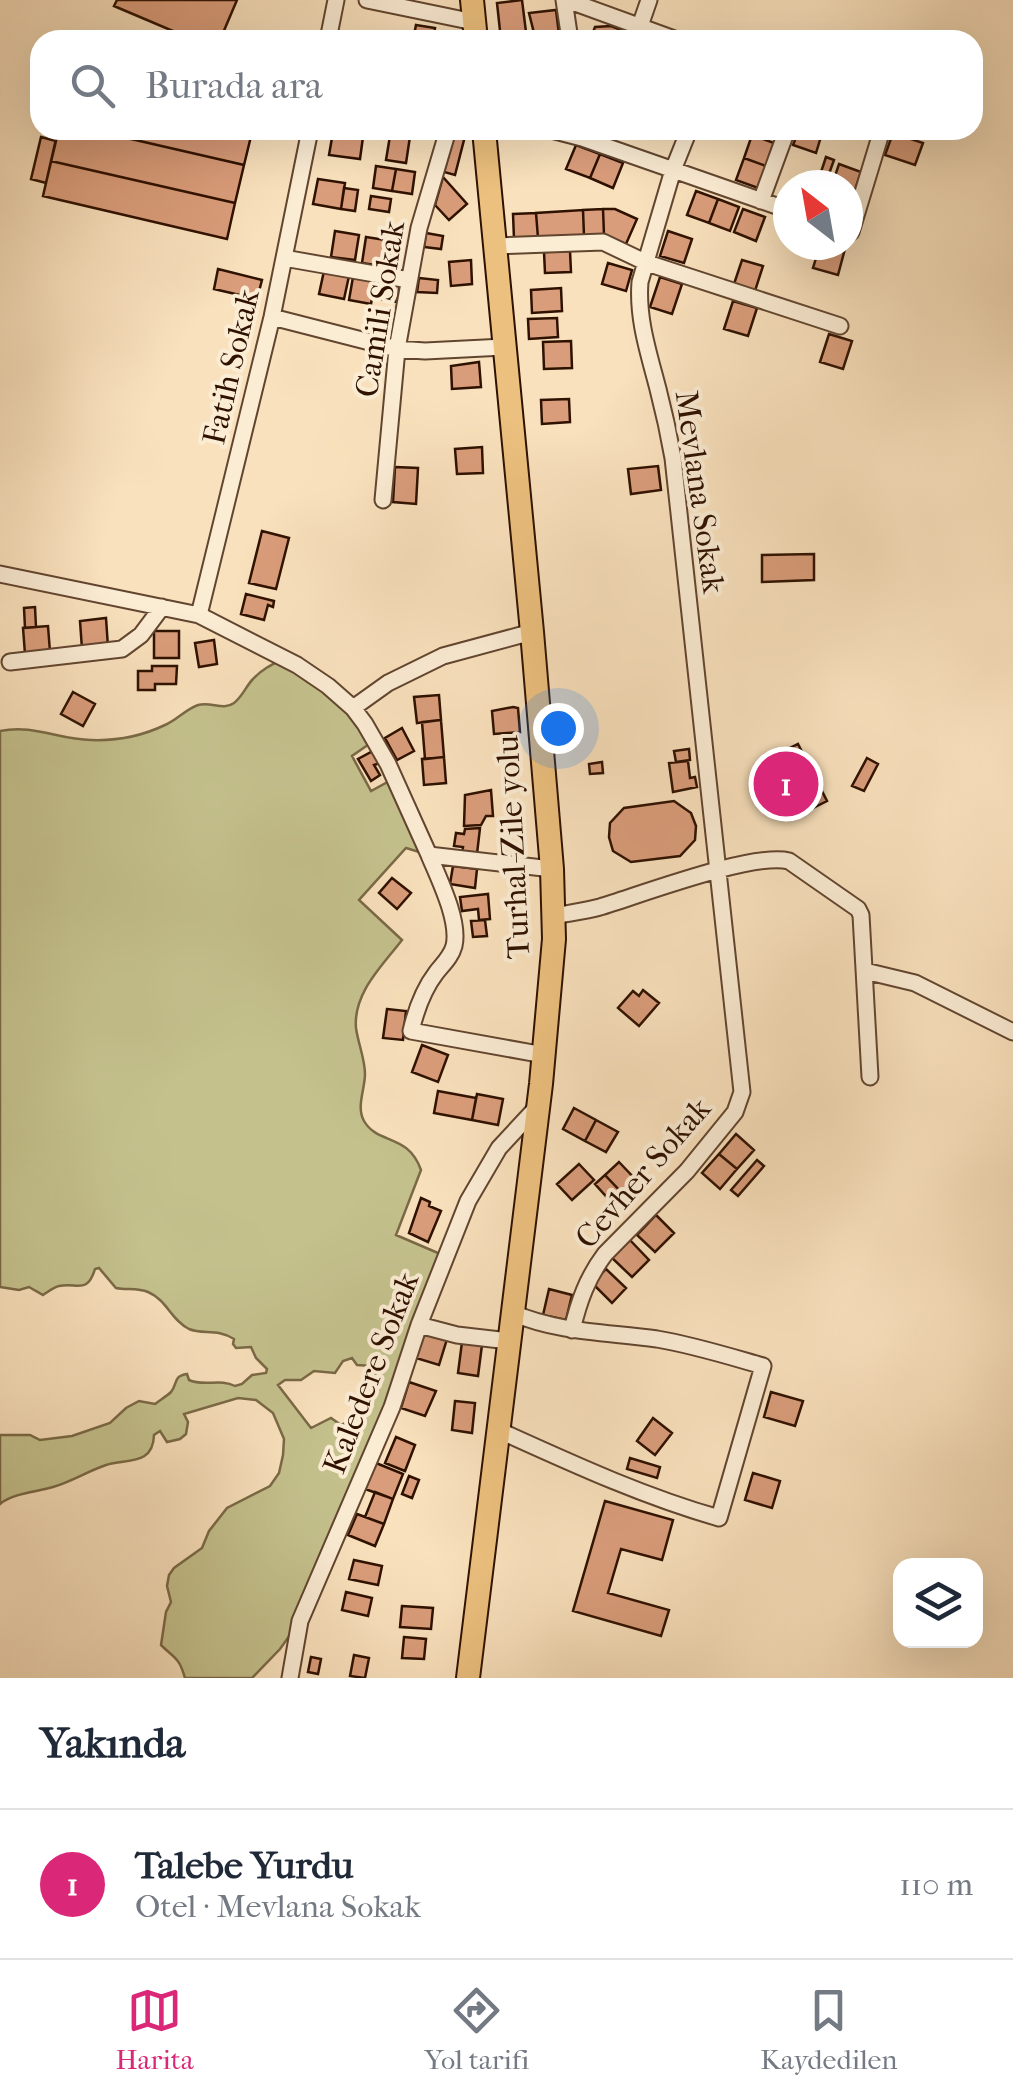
<!DOCTYPE html>
<html lang="tr">
<head>
<meta charset="utf-8">
<style>
  body { margin:0; font-family:"IM FELL French Canon",serif; background:#f6f6f7; color:#1f2937 }
  .controls { position:absolute; right:30px; bottom:30px; display:grid; overflow:hidden; border-radius:20px; box-shadow:0 10px 40px #0002 }
  .controls button { width:90px; height:90px; display:grid; place-items:center; padding:0; border:0; border-bottom:2px solid #e0e1e3; background:#fff; color:#1f2937; font:50px sans-serif }
  .compass { position:absolute; left:773px; top:170px; width:90px; height:90px; border-radius:50%; background:#fff; box-shadow:0 10px 40px #0002; rotate:329deg }
  .you { position:absolute; left:558px; top:728px; width:35px; height:35px; margin:-25px; border:8px solid #fff; border-radius:50%; background:#1a73e8; box-shadow:0 0 0 15px #1a73e833 }
  .badge { display:grid; place-items:center; width:65px; height:65px; border-radius:50%; background:#db2777; color:#fff; font-size:32px; font-weight:700 }
  .pin { position:absolute; translate:-50% -50%; border:5px solid #fff; box-shadow:0 2px 10px #0006 }
  .list { margin:0; padding:0; list-style:none }
  h2 { display:flex; justify-content:space-between; align-items:center; height:130px; margin:0; padding:0 40px; font-size:42px }
  h2 small { font-size:32px; font-weight:400; color:#747a83 }
  .list li { display:grid; grid-template-columns:65px 1fr auto; gap:30px; align-items:center; box-sizing:border-box; height:150px; padding:0 40px; border-top:2px solid #e0e1e3 }
  .list b { display:block; font-size:38px; white-space:nowrap }
  .list p { margin:0; font-size:32px; white-space:nowrap; color:#747a83 }
  .list em { font-size:32px; font-style:normal; color:#747a83 }
  .icon { flex:none; width:55px; height:55px; fill:none; stroke:currentColor; stroke-width:2; stroke-linecap:round; stroke-linejoin:round }
  .map { position:relative; flex:none; width:1013px; height:1678px; overflow:hidden }
  .search { position:absolute; background:#fff; box-shadow:0 10px 40px #0002; left:30px; right:30px; top:30px; height:110px; display:flex; align-items:center; gap:25px; box-sizing:border-box; padding:0 35px; border-radius:30px; color:#747a83; font-size:38px }
  .sheet { height:280px; background:#fff }
  nav { display:flex; justify-content:space-around; align-items:center; box-sizing:border-box; height:140px; border-top:2px solid #e0e1e3; background:#fff; font-size:28px; color:#747a83 }
  nav a { display:grid; justify-items:center; gap:5px }
  nav .on { color:#db2777 }
  .map>svg:first-child { display:block }
  .green { fill:#c4c18d; stroke:#7a6946; stroke-width:2.5; fill-rule:evenodd }
  .building { fill:#da9d7b; stroke:#2f1100; stroke-width:2.5 }
  .lines { fill:none; stroke-linecap:round; stroke-linejoin:round }
  .street-casing { stroke:#62452f; stroke-width:19 }
  .primary-casing { stroke:#2f1100; stroke-width:26 }
  .street { stroke:#fbecd4; stroke-width:15 }
  .primary { stroke:#ecc07e; stroke-width:22 }
  .labels { text-anchor:middle; dominant-baseline:central; stroke-width:8; stroke-linejoin:round; paint-order:stroke }
  .street-label { font-size:32px; fill:#2f1100; stroke:#fbecd4 }
</style>
</head>
<body>
<div class="map">
<svg width="1013" height="1678" viewBox="0 0 1013 1678">
  <rect width="100%" height="100%" fill="#f9e1bd"/>
  <filter id="stains"><feTurbulence type="fractalNoise" baseFrequency=".002" numOctaves="4"/><feColorMatrix values="0 0 0 0 .2 0 0 0 0 .09 0 0 0 0 .02 0 0 0 .5 -.17"/></filter>
  <radialGradient id="worn" r=".72"><stop offset=".6" stop-color="#630" stop-opacity="0"/><stop offset="1" stop-color="#630" stop-opacity=".3"/></radialGradient>
  <path class="green" d="M285,658L328,686L375,740L352,756L371,791L395,778L429,855L406,848L359,900L402,940C382,966 353,993 356,1028C358,1043 365,1059 365,1074C365,1089 356,1107 364,1121C378,1145 408,1133 421,1170L396,1235L445,1256L300,1621L280,1649L252,1678H185C179,1657 175,1659 161,1645L166,1612L171,1602L167,1586L169,1575L174,1568L202,1548L209,1531L227,1508L270,1486L279,1473L283,1455L284,1439L273,1413L256,1400L238,1398L184,1414L188,1422L186,1434L180,1439L167,1442L160,1431L154,1435C153,1467 125,1458 106,1465C88,1471 71,1482 53,1487C37,1492 13,1493 0,1504V1435H30L40,1440L72,1436L110,1423L126,1408L139,1401L155,1404C160,1400 167,1396 171,1392C178,1383 173,1376 187,1374L189,1380C204,1387 220,1378 235,1386L242,1384L252,1375L266,1373L267,1369L256,1358L251,1347L236,1348L233,1344L234,1339C217,1328 203,1335 189,1329C171,1320 167,1300 148,1292C138,1288 126,1290 116,1288L99,1268L95,1269C87,1295 77,1282 59,1286C54,1287 48,1292 43,1295L29,1287L19,1290L0,1287V731C34,724 59,740 91,740C117,741 142,736 165,725C177,720 186,709 198,705C211,701 223,711 234,703C243,696 246,686 253,679C262,669 273,664 285,658ZM352,1358L357,1365L372,1366L378,1371L368,1381L364,1390L363,1404L355,1419L341,1425L331,1418L311,1428L278,1385L285,1380H301L314,1371L335,1373L343,1361Z"/>
  <path class="building" d="M117,0H237L220,40H194L114,6Z
    M522,0L527,40H501L497,3Z
    M556,10L559,34L535,37L529,13Z
    M416,25L435,28L433,40H413Z
    M611,26L624,31L621,40H590L595,27Z
    M624,31L648,40H621Z
    M58,130H92L244,165L235,203L51,161Z
    M92,130H245L252,132L244,165Z
    M391,130H411L406,163L386,160Z
    M799,130H823L816,153L793,145Z
    M333,132L363,137L360,159L329,155Z
    M455,133L465,136L455,175L444,172Z
    M893,133L923,143L915,165L885,155Z
    M752,135L774,143L766,166L744,158Z
    M41,137L56,141L46,183L31,179Z
    M576,145L600,154L590,178L566,169Z
    M600,154L623,163L613,188L590,178Z
    M826,157L834,160L825,185H819L817,184Z
    M744,158L766,166L758,188L736,180Z
    M51,161L235,203L227,239L43,196Z
    M839,164L861,172L853,196L848,195V185H832Z
    M376,166L396,169L392,191L373,188Z
    M396,169L415,172L412,194L392,191Z
    M443,177L467,204L449,220L435,205Z
    M318,179L345,183L341,209L313,204Z
    M344,188L358,190L355,211L341,209Z
    M696,191L718,199L709,223L687,215Z
    M371,196L391,199L389,212L369,209Z
    M718,199L739,207L730,231L709,223Z
    M603,209L604,235L584,236L583,210Z
    M603,209H615L637,219L626,244L604,235Z
    M743,209L765,217L756,241L734,232Z
    M583,210L584,236L538,238L536,213Z
    M536,213L538,238L514,239L513,214Z
    M335,231L359,235L355,260L331,257Z
    M668,231L692,239L684,263L660,256Z
    M426,233L443,236L441,249L424,247Z
    M366,237L392,241L388,267L362,263Z
    M820,245H846L838,275L813,268Z
    M570,251L571,272L545,273L544,252Z
    M471,260L472,284L451,286L449,262Z
    M742,260L763,266L755,291L734,284Z
    M608,263L632,270L626,291L602,284Z
    M218,269L262,280L257,299L214,289Z
    M324,271L349,276L344,299L319,294Z
    M353,277L375,281L371,304L349,300Z
    M660,277L682,284L672,314L650,307Z
    M419,278L438,280L437,293L417,292Z
    M382,282L400,285L397,302L379,299Z
    M561,288L562,311L532,313L531,290Z
    M733,301L757,308L748,336L724,329Z
    M375,315L397,320L392,341L371,336Z
    M557,318L558,337L529,339L528,319Z
    M829,334L852,341L843,369L820,362Z
    M571,341L572,368L544,369L543,342Z
    M479,362L481,387L452,389L451,366Z
    M569,399L570,422L542,424L541,400Z
    M482,447L483,473L457,474L455,449Z
    M658,466L661,490L631,494L628,469Z
    M395,467L418,468L416,504L393,502Z
    M262,531L289,538L276,589L249,583Z
    M814,554V580L762,582V555Z
    M246,594L274,601L273,607L268,605L264,620L241,614Z
    M35,607L36,627L25,628L24,608Z
    M106,618L108,647L82,649L80,621Z
    M48,626L50,652L25,654L23,628Z
    M154,631H179V658H154Z
    M214,640L217,664L199,667L195,643Z
    M152,666H177L176,684H155V690H138V671H152Z
    M73,692L95,704L83,726L61,714Z
    M439,695L441,720L417,723L414,697Z
    M513,707L518,708L520,732L494,734L492,711Z
    M441,720L444,757L425,759L422,722Z
    M402,728L414,751L397,760L385,738Z
    M798,744L827,801L795,817L766,760Z
    M689,749L690,760L676,762L674,751Z
    M373,751L380,763L374,765L380,775L371,781L358,759Z
    M444,757L446,783L424,785L422,759Z
    M867,758L878,764L864,791L852,786Z
    M688,761L690,778L695,777L697,787L673,792L669,763Z
    M602,762L603,773L590,774L589,764Z
    M491,790L493,816H486L481,825L464,826L465,795Z
    M674,801L691,813L696,826L695,840L680,856L631,862L613,851L609,837L610,823L624,808Z
    M480,828L477,854L462,853L463,847L454,846L456,833L464,834L465,829Z
    M453,866L477,869L475,888L450,884Z
    M392,878L411,893L397,909L379,893Z
    M488,894L490,919L479,920L478,909L462,911L460,897Z
    M485,920L487,936L473,937L471,921Z
    M643,990L659,1003L639,1026L618,1008L633,991L639,996Z
    M387,1009L406,1011L403,1040L383,1038Z
    M422,1045L448,1055L438,1082L412,1072Z
    M438,1091L476,1098L472,1120L434,1113Z
    M477,1094L503,1099L498,1125L472,1120Z
    M574,1108L596,1120L585,1141L563,1129Z
    M596,1120L618,1132L606,1152L585,1141Z
    M736,1134L754,1150L737,1169L719,1154Z
    M719,1154L737,1169L720,1189L702,1173Z
    M757,1160L764,1166L738,1196L731,1190Z
    M619,1162L636,1180L622,1193L605,1175Z
    M579,1164L594,1180L572,1200L557,1184Z
    M605,1175L622,1193L612,1203L595,1184Z
    M421,1198L430,1202L429,1206L441,1211L428,1242L409,1233Z
    M656,1215L674,1233L655,1252L637,1235Z
    M628,1238L649,1260L632,1277L610,1256Z
    M606,1269L626,1288L612,1303L592,1283Z
    M549,1289L572,1295L566,1320L543,1315Z
    M425,1332L447,1339L439,1365L416,1358Z
    M462,1342L482,1345L478,1376L458,1373Z
    M409,1382L436,1391L425,1416L401,1408Z
    M771,1392L803,1401L795,1426L764,1417Z
    M455,1401L475,1403L472,1433L452,1430Z
    M653,1418L672,1433L655,1455L637,1441Z
    M396,1437L415,1445L405,1471L385,1463Z
    M630,1458L660,1467L657,1478L627,1469Z
    M376,1463L403,1474L393,1499L365,1489Z
    M753,1473L780,1481L772,1508L745,1500Z
    M409,1476L419,1480L412,1498L402,1494Z
    M375,1492L393,1499L384,1524L365,1517Z
    M605,1501L673,1520L662,1560L621,1549L608,1593L669,1610L661,1636L573,1611Z
    M357,1514L384,1524L375,1546L348,1535Z
    M354,1560L382,1566L378,1585L349,1579Z
    M346,1592L372,1598L368,1616L342,1610Z
    M402,1606L433,1608L431,1629L400,1627Z
    M404,1637L426,1639L424,1659L402,1658Z
    M354,1655L369,1658L365,1678L350,1676Z
    M311,1657L321,1659L318,1674L308,1672Z"/>
  <g class="lines">
    <g class="street-casing">
      <path id="street" d="M367,0L474,22
        M564,0L570,40
        M567,0L677,40
        M640,26L649,0
        M328,40L336,0
        M551,130L582,138
        M581,130L582,138L788,210
        M761,201L787,130
        M848,231L851,232L882,130
        M494,246L603,242L647,263L840,326
        M284,258L409,280
        M272,317L397,349L425,351L504,347
        M383,500L397,349L419,228L448,130
        M0,574L199,615L297,665L328,686L353,708L365,724L388,764L429,855L552,869
        M199,615L272,317L310,130
        M10,662L122,649L141,635L162,607
        M353,708L388,683L443,656L532,632
        M429,855C439,879 460,921 454,946C451,957 443,964 436,973C423,990 416,1010 411,1031L544,1055
        M554,916C569,913 585,911 600,907C640,895 753,852 789,861L858,909L861,915L870,1077
        M865,971L915,983L1013,1032
        M419,1325L457,1335L509,1341
        M572,1330C579,1301 587,1278 605,1254L687,1171L735,1112L742,1092L673,458C669,435 664,412 658,389C649,354 637,319 640,282L673,170L689,130
        M498,1430C571,1463 642,1496 719,1518L763,1366C728,1356 693,1345 657,1339C608,1332 559,1333 513,1313
        M290,1678L300,1621L392,1407L419,1325L468,1201L499,1148L538,1106"/>
    </g>
    <g class="primary-casing">
      <path id="primary" d="M472,0L476,40
        M468,1678L541,1084L554,939L552,869L532,632L484,130"/>
    </g>
    <use href="#street" class="street"/>
    <use href="#primary" class="primary"/>
  </g>
  <g class="labels">
    <g class="street-label">
      <text transform="translate(380 309) rotate(-81)">Camili Sokak</text>
      <text transform="translate(231 367) rotate(-77)">Fatih Sokak</text>
      <text transform="translate(700 492) rotate(82)">Mevlana Sokak</text>
      <text transform="translate(513 847) rotate(-93)">Turhal-Zile yolu</text>
      <text transform="translate(643 1173) rotate(-49)">Cevher Sokak</text>
      <text transform="translate(371 1373) rotate(-69)">Kaledere Sokak</text>
    </g>
  </g>
  <rect width="100%" height="100%" filter="url(#stains)"/>
  <rect width="100%" height="100%" fill="url(#worn)"/>
</svg>
<div class="controls">
<button><svg class="icon" aria-label="layers" viewBox="0 0 24 24"><path d="M12 4l9 5-9 5-9-5zM3 14l9 5 9-5"/></svg></button>
</div>
<svg class="compass" viewBox="-18 -18 36 36"><path d="M0-13l5 13h-10z" fill="#e53935"/><path d="M0 13l5-13h-10z" fill="#747a83"/></svg>
<div class="you"></div>
<div class="pin badge" style="left:786px;top:784px">1</div>
<div class="search"><svg class="icon" aria-label="search" viewBox="0 0 24 24"><circle cx="10" cy="10" r="6"/><path d="M15 15l6 6"/></svg>Burada ara</div>
</div>
<section class="sheet">
<h2>Yakında<small></small></h2>
<ul class="list">
<li><span class="badge">1</span><div><b>Talebe Yurdu</b><p>Otel · Mevlana Sokak</p></div><em>110 m</em></li>
</ul>
</section>
<nav>
<a class="on"><svg class="icon" aria-label="map" viewBox="0 0 24 24"><path d="M3 6l6-2 6 2 6-2v14l-6 2-6-2-6 2zM9 4v14M15 6v14"/></svg>Harita</a>
<a><svg class="icon" aria-label="directions" viewBox="0 0 24 24"><path d="M12 3l9 9-9 9-9-9zM9 14v-3h6M13 9l2 2-2 2"/></svg>Yol tarifi</a>
<a><svg class="icon" aria-label="saved" viewBox="0 0 24 24"><path d="M7 4h10v16l-5-4-5 4z"/></svg>Kaydedilen</a>
</nav>
</body>
</html>
